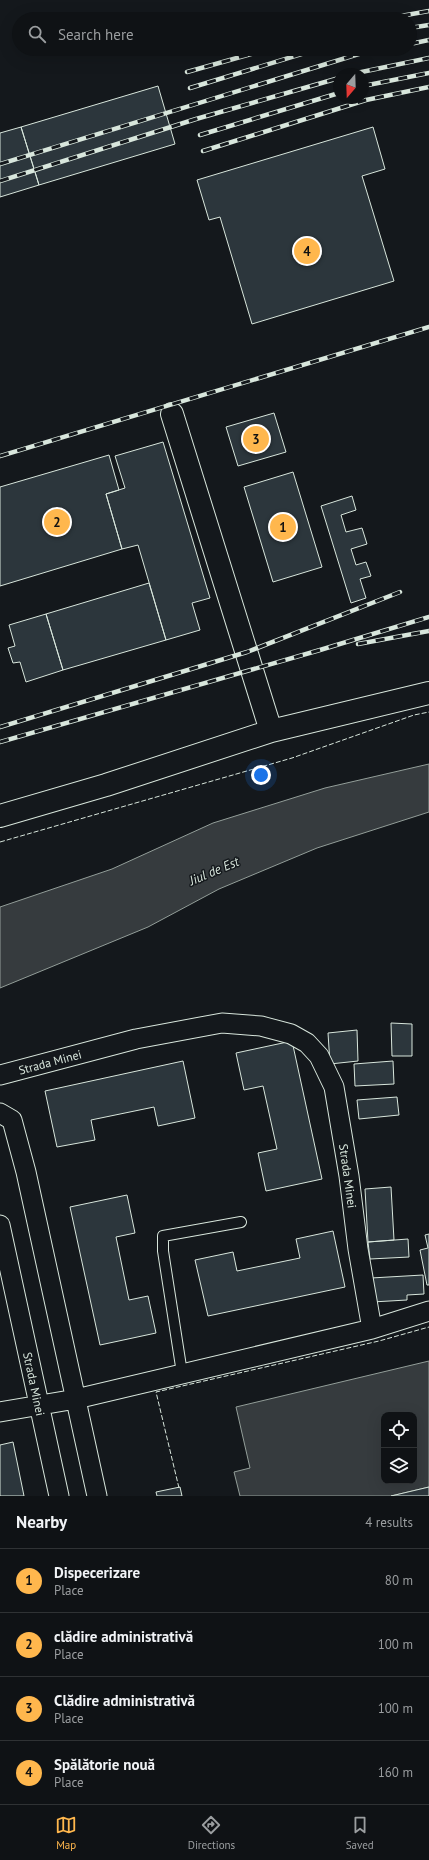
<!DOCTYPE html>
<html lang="en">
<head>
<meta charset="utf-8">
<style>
  body { margin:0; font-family:"PT Sans",sans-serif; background:#1d2022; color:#f1f3f6 }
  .controls { position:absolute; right:12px; bottom:12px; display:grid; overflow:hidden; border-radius:8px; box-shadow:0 4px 16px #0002 }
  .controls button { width:36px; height:36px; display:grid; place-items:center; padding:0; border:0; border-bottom:1px solid #2f3234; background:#0f1215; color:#f1f3f6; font:20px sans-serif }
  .compass { position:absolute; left:333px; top:68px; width:36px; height:36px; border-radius:50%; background:#0f1215; box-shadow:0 4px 16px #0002; rotate:199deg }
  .you { position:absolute; left:261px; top:775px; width:14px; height:14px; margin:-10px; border:3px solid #fff; border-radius:50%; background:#1a73e8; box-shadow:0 0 0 6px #1a73e833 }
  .badge { display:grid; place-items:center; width:26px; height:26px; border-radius:50%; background:#ffb74d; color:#111; font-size:13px; font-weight:700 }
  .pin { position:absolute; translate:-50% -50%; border:2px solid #fff; box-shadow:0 1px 4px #0006 }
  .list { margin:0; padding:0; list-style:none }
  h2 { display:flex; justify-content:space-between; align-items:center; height:52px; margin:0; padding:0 16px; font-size:17px }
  h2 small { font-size:13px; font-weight:400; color:#9b9ea0 }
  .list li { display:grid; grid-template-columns:26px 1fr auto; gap:12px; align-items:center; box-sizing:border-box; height:64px; padding:0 16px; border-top:1px solid #2f3234 }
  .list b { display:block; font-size:15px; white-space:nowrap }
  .list p { margin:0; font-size:13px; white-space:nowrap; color:#9b9ea0 }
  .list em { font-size:13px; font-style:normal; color:#9b9ea0 }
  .icon { flex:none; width:22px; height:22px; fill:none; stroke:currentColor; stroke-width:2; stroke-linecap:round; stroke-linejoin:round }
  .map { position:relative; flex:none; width:429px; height:1496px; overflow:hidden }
  .search { position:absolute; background:#0f1215; box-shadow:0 4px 16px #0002; left:12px; right:12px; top:12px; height:44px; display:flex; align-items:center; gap:10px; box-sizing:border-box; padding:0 14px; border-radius:22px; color:#9b9ea0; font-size:15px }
  .sheet { height:308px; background:#0f1215 }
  nav { display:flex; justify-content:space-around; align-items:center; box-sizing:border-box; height:56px; border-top:1px solid #2f3234; background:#0f1215; font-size:11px; color:#9b9ea0 }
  nav a { display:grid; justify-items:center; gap:2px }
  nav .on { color:#ffb74d }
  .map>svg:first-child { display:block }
  .water { fill:#363b3e; stroke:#939e99; fill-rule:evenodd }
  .building { fill:#2c363c; stroke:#d8e6dc }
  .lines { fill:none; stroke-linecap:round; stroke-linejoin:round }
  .service-casing { stroke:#d8e6dc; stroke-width:12 }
  .minor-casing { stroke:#d8e6dc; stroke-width:21 }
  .tertiary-casing { stroke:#d8e6dc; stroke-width:24 }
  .service { stroke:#14181c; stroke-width:10 }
  .minor { stroke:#14181c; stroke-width:19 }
  .tertiary { stroke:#14181c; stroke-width:22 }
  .rail-casing { stroke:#d8e6dc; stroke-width:4.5 }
  .rail { stroke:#14181c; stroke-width:3; stroke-dasharray:9; stroke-linecap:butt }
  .fence { stroke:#d8e6dc; stroke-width:1; stroke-dasharray:5 2; stroke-linecap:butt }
  .labels { text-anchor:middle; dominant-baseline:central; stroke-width:3; stroke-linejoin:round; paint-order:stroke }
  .street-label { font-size:12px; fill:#d8e6dc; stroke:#14181c }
  .water-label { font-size:13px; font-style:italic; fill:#d8e6dc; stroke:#14181c }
</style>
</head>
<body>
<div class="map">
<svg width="429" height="1496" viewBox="0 0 429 1496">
  <rect width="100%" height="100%" fill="#14181c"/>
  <path class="water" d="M429,764V812L317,848L219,889L148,927L0,988V907L112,869L213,823L325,788Z
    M429,1361V1487L391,1496H240L234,1472L250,1468L236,1407ZM384,1415H414V1481H384Z"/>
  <path class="building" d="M158,86L175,144L39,185L21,127Z
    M21,127L39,185L0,197V133Z
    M373,127L385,169L362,176L394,281L252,324L220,217L209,220L197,180Z
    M274,413L286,452L238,466L226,427Z
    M163,442L210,598L192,603L200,630L166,640L138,545L122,549L106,494L125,488L115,456Z
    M109,455L119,490L106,494L122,549L0,586V487Z
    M293,472L322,567L273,582L244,487Z
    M352,496L356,510L341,515L346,532L362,528L367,544L351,549L356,565L366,562L371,576L360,579L366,598L351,603L321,506Z
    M149,583L166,640L63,670L46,614Z
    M46,614L63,670L26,682L20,662L13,663L8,648L15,646L9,625Z
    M391,1023L412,1024V1056H392Z
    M357,1030L358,1061L330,1064L328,1033Z
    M292,1041L322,1179L266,1191L258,1153L277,1149L263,1086L244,1090L236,1053Z
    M183,1061L195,1118L158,1126L154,1107L91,1120L95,1140L57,1147L45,1091Z
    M393,1061L394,1084L355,1086L354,1064Z
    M397,1097L399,1115L359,1119L357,1100Z
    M391,1187L394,1240L368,1242L365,1189Z
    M127,1195L135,1233L116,1237L129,1300L148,1296L156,1333L100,1345L70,1207Z
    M333,1231L345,1287L208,1316L195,1260L233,1252L237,1271L300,1258L296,1239Z
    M429,1234V1285H427L420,1250L428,1248L425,1235Z
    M408,1239L409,1257L370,1259L368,1242Z
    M423,1275L424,1294L407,1295V1300L372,1302L371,1278Z
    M13,1442L24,1496H0V1445Z
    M180,1487L182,1496H157L156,1492Z
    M429,1487V1496H391Z"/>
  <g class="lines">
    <g class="service-casing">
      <path id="service" d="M182,1373L163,1251V1236L241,1222"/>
    </g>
    <g class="minor-casing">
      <path id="minor" d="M0,1075L136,1039L222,1023L261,1026L291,1034L307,1043L319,1056L334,1087L349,1176L358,1249L372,1329
        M0,1113L12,1120L26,1172L97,1496
        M0,1225L59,1496
        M0,1412L76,1399L372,1329L429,1311"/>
    </g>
    <g class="tertiary-casing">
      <path id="tertiary" d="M172,414L271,731
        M0,816L106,785L271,731L429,693"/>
    </g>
    <use href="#service" class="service"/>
    <use href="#minor" class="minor"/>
    <use href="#tertiary" class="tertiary"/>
    <g class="rail-casing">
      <path id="rail" d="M384,19L429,11
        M410,28L429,25
        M410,44L429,40
        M187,72L269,49
        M352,74L429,58
        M363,86L429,73
        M190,88L318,49
        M200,135L339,93
        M203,151L366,100L429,87
        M0,164L362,53L381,49
        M0,181L196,119L339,78
        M0,456L429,327
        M358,644L429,631
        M0,727L247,652L400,592
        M0,742L320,650L429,617"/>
    </g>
    <use href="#rail" class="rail"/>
    <path class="fence" d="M0,842L292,758L414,715L429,712
      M179,1488L156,1392L379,1341L429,1327"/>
  </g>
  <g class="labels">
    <g class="street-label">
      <text transform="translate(50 1062) rotate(-15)">Strada Minei</text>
      <text transform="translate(348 1176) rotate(82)">Strada Minei</text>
      <text transform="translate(34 1384) rotate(78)">Strada Minei</text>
    </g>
    <g class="water-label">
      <text transform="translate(214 871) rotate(-23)">Jiul de Est</text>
    </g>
  </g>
</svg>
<div class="controls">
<button><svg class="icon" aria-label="locate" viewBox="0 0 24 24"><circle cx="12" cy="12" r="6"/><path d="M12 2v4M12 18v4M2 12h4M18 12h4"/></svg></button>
<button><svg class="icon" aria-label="layers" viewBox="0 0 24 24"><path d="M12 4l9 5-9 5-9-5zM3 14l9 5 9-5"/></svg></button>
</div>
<svg class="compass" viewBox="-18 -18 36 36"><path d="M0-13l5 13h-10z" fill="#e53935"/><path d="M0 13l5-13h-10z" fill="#9b9ea0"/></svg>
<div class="you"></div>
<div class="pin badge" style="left:283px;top:527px">1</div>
<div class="pin badge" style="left:57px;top:522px">2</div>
<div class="pin badge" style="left:256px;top:439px">3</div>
<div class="pin badge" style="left:307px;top:251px">4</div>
<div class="search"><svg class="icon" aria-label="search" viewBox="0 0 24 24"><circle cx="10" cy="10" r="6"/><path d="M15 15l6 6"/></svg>Search here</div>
</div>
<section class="sheet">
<h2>Nearby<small>4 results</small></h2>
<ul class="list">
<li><span class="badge">1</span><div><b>Dispecerizare</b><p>Place</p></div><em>80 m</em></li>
<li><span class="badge">2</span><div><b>clădire administrativă</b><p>Place</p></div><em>100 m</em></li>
<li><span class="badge">3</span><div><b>Clădire administrativă</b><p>Place</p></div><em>100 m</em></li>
<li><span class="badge">4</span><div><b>Spălătorie nouă</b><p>Place</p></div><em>160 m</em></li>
</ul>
</section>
<nav>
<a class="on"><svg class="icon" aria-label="map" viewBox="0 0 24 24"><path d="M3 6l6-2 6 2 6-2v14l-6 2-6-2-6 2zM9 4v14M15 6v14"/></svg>Map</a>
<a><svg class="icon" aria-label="directions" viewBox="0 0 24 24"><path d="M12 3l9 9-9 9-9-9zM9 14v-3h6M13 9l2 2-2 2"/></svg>Directions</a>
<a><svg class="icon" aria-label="saved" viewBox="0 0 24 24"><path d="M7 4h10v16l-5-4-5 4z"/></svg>Saved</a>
</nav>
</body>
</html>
